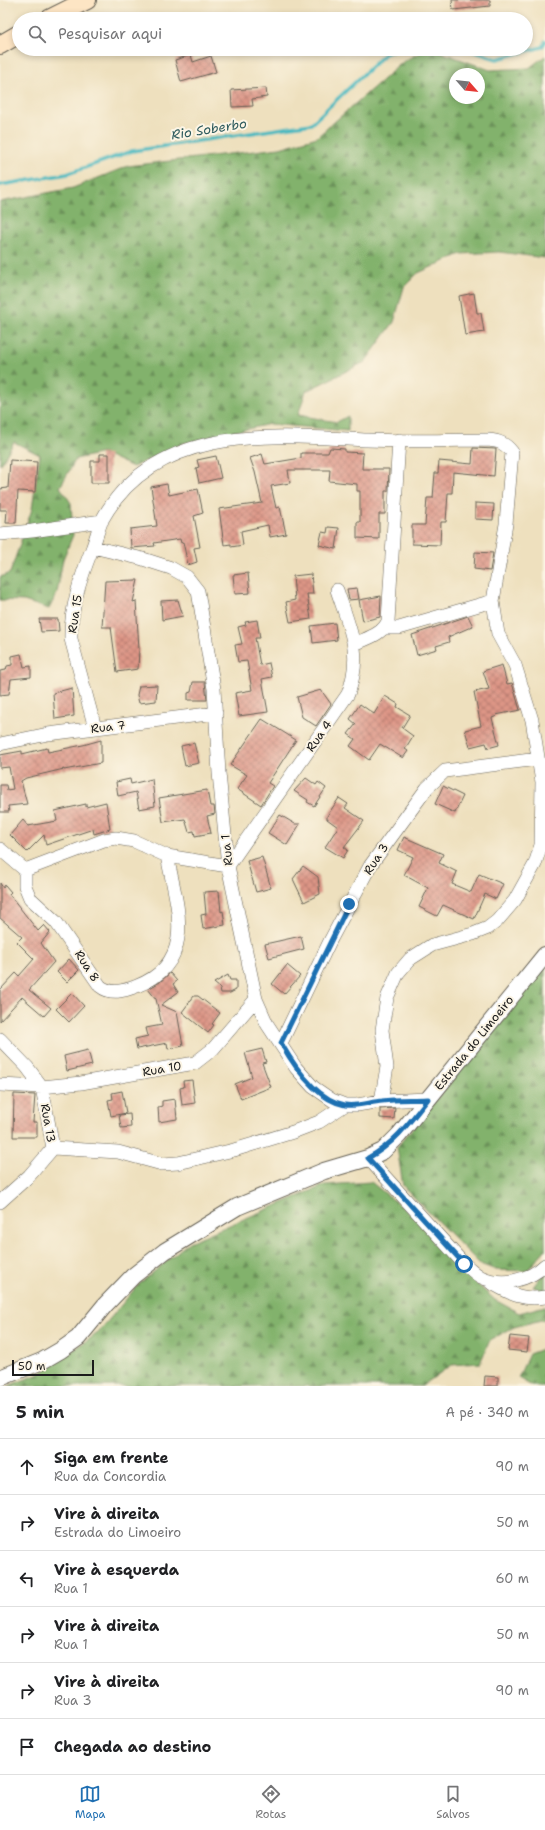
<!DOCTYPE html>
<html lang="pt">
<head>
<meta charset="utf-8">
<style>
  body { margin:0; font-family:"Shantell Sans",sans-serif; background:#f2f2f2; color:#202124 }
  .compass { position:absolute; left:449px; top:68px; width:36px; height:36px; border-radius:50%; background:#fff; box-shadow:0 2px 6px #0003; rotate:118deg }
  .scale { position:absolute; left:12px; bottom:10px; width:82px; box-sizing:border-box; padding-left:4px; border:2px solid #1c1c1c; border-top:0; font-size:11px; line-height:14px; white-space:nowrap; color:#1c1c1c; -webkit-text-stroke:3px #fcf5e5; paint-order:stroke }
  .stop { position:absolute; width:12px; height:12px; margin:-9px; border:3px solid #1f6fb2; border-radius:50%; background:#fff }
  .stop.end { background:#1f6fb2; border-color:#fff; box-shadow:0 1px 4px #0008 }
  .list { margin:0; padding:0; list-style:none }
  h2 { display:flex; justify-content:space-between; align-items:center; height:52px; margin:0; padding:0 16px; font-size:17px }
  h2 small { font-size:13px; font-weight:400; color:#757577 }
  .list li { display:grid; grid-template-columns:26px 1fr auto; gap:12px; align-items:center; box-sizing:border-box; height:56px; padding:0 16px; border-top:1px solid #e0e0e0 }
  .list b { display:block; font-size:15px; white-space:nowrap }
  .list p { margin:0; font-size:13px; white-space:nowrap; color:#757577 }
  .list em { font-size:13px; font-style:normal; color:#757577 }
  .icon { flex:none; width:22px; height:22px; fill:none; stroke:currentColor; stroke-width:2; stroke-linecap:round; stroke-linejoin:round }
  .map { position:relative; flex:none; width:545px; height:1386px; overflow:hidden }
  .search { position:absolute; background:#fff; box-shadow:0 2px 6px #0003; left:12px; right:12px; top:12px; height:44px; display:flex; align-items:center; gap:10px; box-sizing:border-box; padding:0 14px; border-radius:22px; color:#757577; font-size:15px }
  .sheet { height:388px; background:#fff }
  nav { display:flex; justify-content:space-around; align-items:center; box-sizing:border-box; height:56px; border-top:1px solid #e0e0e0; background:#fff; font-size:11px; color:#757577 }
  nav a { display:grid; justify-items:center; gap:2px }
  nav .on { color:#1f6fb2 }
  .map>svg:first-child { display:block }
  .forest { fill:url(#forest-firs); stroke:#4f6744; fill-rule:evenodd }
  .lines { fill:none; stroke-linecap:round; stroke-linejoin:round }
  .stream { stroke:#4ab9c0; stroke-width:3.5 }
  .building { fill:url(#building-cross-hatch) }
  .minor-casing { stroke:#666155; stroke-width:14 }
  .tertiary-casing { stroke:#666155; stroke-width:18 }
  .secondary-casing { stroke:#666155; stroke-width:20 }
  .minor { stroke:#fff; stroke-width:13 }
  .tertiary { stroke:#fff; stroke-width:16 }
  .secondary { stroke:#fde5c4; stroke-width:18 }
  .route { stroke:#1f6fb2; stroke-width:5 }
  .labels { text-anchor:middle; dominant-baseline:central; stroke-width:4; stroke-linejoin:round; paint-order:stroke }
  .street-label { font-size:12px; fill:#1c1c1c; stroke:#fcf5e5 }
  .water-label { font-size:13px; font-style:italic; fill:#2e5b5e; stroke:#fcf5e5 }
</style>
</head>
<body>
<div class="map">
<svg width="545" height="1386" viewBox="0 0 545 1386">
  <defs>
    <pattern id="forest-firs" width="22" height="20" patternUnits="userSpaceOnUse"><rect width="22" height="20" fill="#82b26c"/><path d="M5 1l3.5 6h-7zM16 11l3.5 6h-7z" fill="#6a9058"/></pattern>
    <pattern id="building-cross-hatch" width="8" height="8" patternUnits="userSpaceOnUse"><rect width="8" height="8" fill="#dd9586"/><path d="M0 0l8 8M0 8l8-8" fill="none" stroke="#b2796d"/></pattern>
  </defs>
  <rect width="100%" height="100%" fill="#fcf5e5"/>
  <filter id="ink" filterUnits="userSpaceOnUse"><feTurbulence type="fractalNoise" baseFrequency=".025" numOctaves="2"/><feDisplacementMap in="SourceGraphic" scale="8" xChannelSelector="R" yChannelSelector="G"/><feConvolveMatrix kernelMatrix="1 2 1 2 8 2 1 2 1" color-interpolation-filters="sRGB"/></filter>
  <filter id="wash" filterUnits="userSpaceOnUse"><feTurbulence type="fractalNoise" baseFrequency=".012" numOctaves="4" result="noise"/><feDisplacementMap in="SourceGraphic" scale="16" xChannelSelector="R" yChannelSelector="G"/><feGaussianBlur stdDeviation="0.9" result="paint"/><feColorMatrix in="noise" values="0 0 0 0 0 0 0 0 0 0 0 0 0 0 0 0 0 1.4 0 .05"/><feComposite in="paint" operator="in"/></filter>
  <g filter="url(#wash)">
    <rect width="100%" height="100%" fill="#eee0be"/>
    <path class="forest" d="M427,49H432L490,70L529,68L545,56V258L499,252L461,254L418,273L404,287L394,322L365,362L306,391L298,415L337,422L348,416V431L270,424L184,443L133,467L103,453L76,459L60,487L71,503L73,535L63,559L57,593L49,609L24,601L0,600V577L10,573L32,509L40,455L14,442L0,465V202L73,188L128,166L280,148L317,137L404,61ZM455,74H479V98H455Z
      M545,967V1250L527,1271L496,1270L480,1264L403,1186L397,1147Z
      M371,1182L427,1227L476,1283L495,1300L519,1313L545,1306V1319L514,1327L490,1340L480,1363L451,1365L422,1386H8L39,1374L98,1333L137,1286L189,1242L325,1185Z
      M545,1271V1291L533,1287Z
      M545,1348V1386H532L518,1378L529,1354Z"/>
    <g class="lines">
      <path class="stream" d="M467,49L497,59L542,47L545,41
        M0,185L67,174L132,151L311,124L387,52L397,49"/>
    </g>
    <g id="blocks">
      <path class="building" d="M452,0H490V6L453,10Z
        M191,55L193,62L211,56L216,72L181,82L175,60Z
        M266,88L267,97L252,99L253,106L232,107L231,90Z
        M474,293L477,313H481L484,332L465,335L459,296Z
        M330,448L345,449V452L363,453L362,469H389L388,491H385V514H379V539L357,538V522H360V491H357V484L329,481L330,470H288L290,483L271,486L276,508L280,507L286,534L270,537L268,525L241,531L243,545L231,547V544L224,545L219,509L262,503L255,472L250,458L262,454L265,464L301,458V453H328Z
        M473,448L496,449L494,476L453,472L452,493H448L446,522H441L440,545L412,544V525H425L427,498H433L435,473H438L439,461L472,464Z
        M100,454H109V483H91V461H100Z
        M216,456L221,478L199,483L196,468L199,467L197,460Z
        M10,460L37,462L35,492L18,491L16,523H6L7,510H0V489L8,488Z
        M167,484L169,495L198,489L203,513L194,516L200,547L194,548L197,562L188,565L183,542L181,543L180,539L154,543L155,546L131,548L130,529L157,526L151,487Z
        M475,503L494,504L493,520L475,519Z
        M328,527L339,528L336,549L319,545L322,532L327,533Z
        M475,552L493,553L490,571L474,569Z
        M248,573L250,593L235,594L233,575Z
        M311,574L313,594H307L311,619L290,622L286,602L295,600L293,576Z
        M138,580L133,602L136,601L139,649L138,669L117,672L111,627H102L105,581Z
        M357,588L359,599L349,600L347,589Z
        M381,596L380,617L363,621L359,600Z
        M178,600L183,616L162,620L161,601Z
        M468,616L473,626L448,637L449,642L436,646L437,649L417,655L412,635Z
        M39,619H58L59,631L41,632Z
        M257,620L260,638H255L260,665L269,663L272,677L262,679L268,712L239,716L235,693L252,690L247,661L238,662L235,645L242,644L238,627L246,625L245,622Z
        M335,623L337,640L313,643L311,626Z
        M21,654L24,667L31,666V677L11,679L9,694L0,695V671L6,670L7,666L12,665V656Z
        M502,665L507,684L512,683L520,710L496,715L497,716L492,718L499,745L488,748L486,743L470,747L465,730L481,726L474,692L489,689L483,671Z
        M193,682H205L207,700H188V693L191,692Z
        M157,685L156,701L139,703L137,695L139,686Z
        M72,688L74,716L55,719L53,693Z
        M321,690L331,704L316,726L302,717L297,697Z
        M385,696L398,704L397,707L410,715L402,728L413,736L405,749L408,751L403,758L380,744L369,760L350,746L355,739L348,734L356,724L350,719L360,704L374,714Z
        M262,719L296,740L268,783L273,786L261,805L237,789L247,775L230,765Z
        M101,740V763L64,770V769L26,778L21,781L27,804L8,806L9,812H0V785H6L7,790L13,789L9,767L0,768V755L22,751V754L47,748L48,752L83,745Z
        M194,743L199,763L185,766L181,746Z
        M306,778L316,785L318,782L326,788L314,806L307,802L308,800L294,791Z
        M130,779L131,784L152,779L155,806L139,809L136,792L118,796L116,782Z
        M443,786L463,796L455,813L435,804Z
        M207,790L210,806H214L215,814L207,816L211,833L195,836L194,831L189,832L185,819L163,822L159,798Z
        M339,798L348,804L345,808L364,821L344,847L348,850L343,858L325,847L338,827L327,819V816Z
        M106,802L110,829L94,834L93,829L46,845L44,835L27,852L10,835L23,820L28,826L57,821L55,811L86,804V807Z
        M280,815L295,824H300L287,845L268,833Z
        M404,837L443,854L439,863L457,872L452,884L471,892L479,874L503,884L496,899L485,894L474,919L443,905L437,916L419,907L428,888L404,875L413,857L398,850Z
        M262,857L271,888L256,892L247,861Z
        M303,866L318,877L320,894L304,902L293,879Z
        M0,883L3,888L5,885L11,892L9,894L38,931L44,925L50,932L41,943L54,962L29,990L51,1008L44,1016L22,997L0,1021V990L16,973L19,976L34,959L17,942L22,937L0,918Z
        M219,891L221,912L223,911L225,925L203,929L201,915L206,914L204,892Z
        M301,936L304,949L269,958L265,944Z
        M69,959L79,970L67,982L57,972Z
        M287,965L300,976L284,994L272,984Z
        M170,973L177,981L173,984L178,992L161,1005L177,1012L183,1046L168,1049L167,1043L137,1049L135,1039L148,1036L146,1028L162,1025L156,999L148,989L160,982Z
        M228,975L230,980H236V990L230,993H221L220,988L214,983Z
        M72,993L84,1006L69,1022L56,1009Z
        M194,996H198L220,1013L212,1024L214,1025L208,1033L182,1012Z
        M262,1049L266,1062L262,1063L271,1087L241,1099L235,1084L252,1077L245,1053Z
        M88,1050L92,1065L67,1071L64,1056Z
        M192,1080L195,1103L182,1105L180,1088L184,1087L183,1081Z
        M122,1091L126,1113L111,1116L108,1100L113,1099L112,1093Z
        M14,1094L35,1095L33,1122H37V1137H13Z
        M175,1099L177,1119L159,1122L158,1107L162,1106V1101Z
        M395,1108L394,1119L380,1118V1109Z
        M130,1114L131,1127L121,1128L119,1115Z
        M510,1336L529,1338L527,1352L508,1350Z
        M485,1376L498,1377V1386H484Z"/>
    </g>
  </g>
  <g filter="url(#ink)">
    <use href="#blocks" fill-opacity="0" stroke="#666155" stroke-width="1"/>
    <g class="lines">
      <g class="minor-casing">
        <path id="minor" d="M0,534L32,531L102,521
          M93,547L143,559L171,568L187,577L198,591L214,689L219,773L228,866L256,999L267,1024L296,1068L313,1087L332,1100L345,1105H357L381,1101L428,1099
          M386,628H399L493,601
          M355,644C367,638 383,634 388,621L399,440
          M95,728L71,639C70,609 81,577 92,549C96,539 98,529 102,520C155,423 274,435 367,440C407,442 448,440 488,440C499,441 505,443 512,452L506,524L493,601L498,634L515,665L532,720L542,782L541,845L535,864L515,900L497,921L488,928L473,934L432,945L410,959L398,973L387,998L382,1030L387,1067L381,1101
          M0,744L48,734L216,713
          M0,849L25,870L104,840L116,838L134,841L167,856L228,866L348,694C363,653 350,629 337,590
          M25,870V886L30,898L56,922L100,986C111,995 124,991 137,986C198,962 177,906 167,856
          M0,1039L27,1067L42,1087L53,1148L29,1176L0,1202
          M281,1043L330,941L370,866L427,788L445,771L538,759
          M0,1085L42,1087L81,1083L195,1063L213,1049L256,999
          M53,1148L118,1152L162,1164L178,1163L234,1150L293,1132L319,1122L345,1105
          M368,1158L464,1264C470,1268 475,1274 481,1277C502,1287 530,1280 545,1265
          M490,1282C510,1293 521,1301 545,1297"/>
      </g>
      <g class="tertiary-casing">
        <path id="tertiary" d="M0,1378L42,1361L61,1350L78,1338L105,1305L133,1276L165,1251L237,1207L324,1171L368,1158L383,1151L399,1135L545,955"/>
      </g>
      <g class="secondary-casing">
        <path id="secondary" d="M49,19L87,0
          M0,45L19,34"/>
      </g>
      <use href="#minor" class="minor"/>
      <use href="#tertiary" class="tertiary"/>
      <use href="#secondary" class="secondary"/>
    </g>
  </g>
  <g class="lines" filter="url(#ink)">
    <path class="route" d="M349,904L281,1043C294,1066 316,1100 345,1105C357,1107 370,1102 382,1101C397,1099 412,1100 428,1099C410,1122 394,1144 368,1158L464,1264"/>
  </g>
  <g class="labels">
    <g class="street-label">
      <text transform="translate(75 614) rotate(-81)">Rua 15</text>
      <text transform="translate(108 727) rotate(-7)">Rua 7</text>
      <text transform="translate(319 736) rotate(-55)">Rua 4</text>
      <text transform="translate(227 850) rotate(-96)">Rua 1</text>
      <text transform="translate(376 859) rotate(-57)">Rua 3</text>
      <text transform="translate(87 966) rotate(57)">Rua 8</text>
      <text transform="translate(474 1043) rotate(-51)">Estrada do Limoeiro</text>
      <text transform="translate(162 1069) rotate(-10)">Rua 10</text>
      <text transform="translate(48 1123) rotate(80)">Rua 13</text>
    </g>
    <g class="water-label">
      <text transform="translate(209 129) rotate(-9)">Rio Soberbo</text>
    </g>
  </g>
</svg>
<svg class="compass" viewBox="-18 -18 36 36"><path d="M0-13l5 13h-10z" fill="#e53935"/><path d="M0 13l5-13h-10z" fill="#757577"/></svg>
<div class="scale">50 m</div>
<div class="stop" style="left:464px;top:1264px"></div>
<div class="stop end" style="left:349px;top:904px"></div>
<div class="search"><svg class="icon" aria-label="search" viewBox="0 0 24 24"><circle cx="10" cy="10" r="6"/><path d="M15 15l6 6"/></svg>Pesquisar aqui</div>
</div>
<section class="sheet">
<h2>5 min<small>A pé · 340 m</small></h2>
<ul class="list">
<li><svg class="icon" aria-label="ahead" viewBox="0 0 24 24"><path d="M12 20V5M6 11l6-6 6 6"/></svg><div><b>Siga em frente</b><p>Rua da Concordia</p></div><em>90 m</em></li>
<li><svg class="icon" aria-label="right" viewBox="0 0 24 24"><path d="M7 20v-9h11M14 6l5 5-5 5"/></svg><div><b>Vire à direita</b><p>Estrada do Limoeiro</p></div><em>50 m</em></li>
<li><svg class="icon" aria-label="left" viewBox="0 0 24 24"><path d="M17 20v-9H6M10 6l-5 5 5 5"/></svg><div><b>Vire à esquerda</b><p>Rua 1</p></div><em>60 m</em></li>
<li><svg class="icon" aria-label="right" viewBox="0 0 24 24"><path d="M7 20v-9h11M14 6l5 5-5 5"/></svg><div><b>Vire à direita</b><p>Rua 1</p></div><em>50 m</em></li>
<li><svg class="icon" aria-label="right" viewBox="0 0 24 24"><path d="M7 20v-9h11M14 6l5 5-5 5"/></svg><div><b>Vire à direita</b><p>Rua 3</p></div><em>90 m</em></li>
<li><svg class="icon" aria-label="arrive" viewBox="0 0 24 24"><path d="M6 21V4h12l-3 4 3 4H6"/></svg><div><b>Chegada ao destino</b></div></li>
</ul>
</section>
<nav>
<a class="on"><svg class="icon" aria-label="map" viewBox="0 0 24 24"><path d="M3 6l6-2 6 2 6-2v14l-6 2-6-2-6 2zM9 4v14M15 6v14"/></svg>Mapa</a>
<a><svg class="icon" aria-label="directions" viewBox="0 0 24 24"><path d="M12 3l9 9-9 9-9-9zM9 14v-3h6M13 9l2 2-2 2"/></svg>Rotas</a>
<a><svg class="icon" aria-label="saved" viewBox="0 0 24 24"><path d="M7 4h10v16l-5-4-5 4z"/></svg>Salvos</a>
</nav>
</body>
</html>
